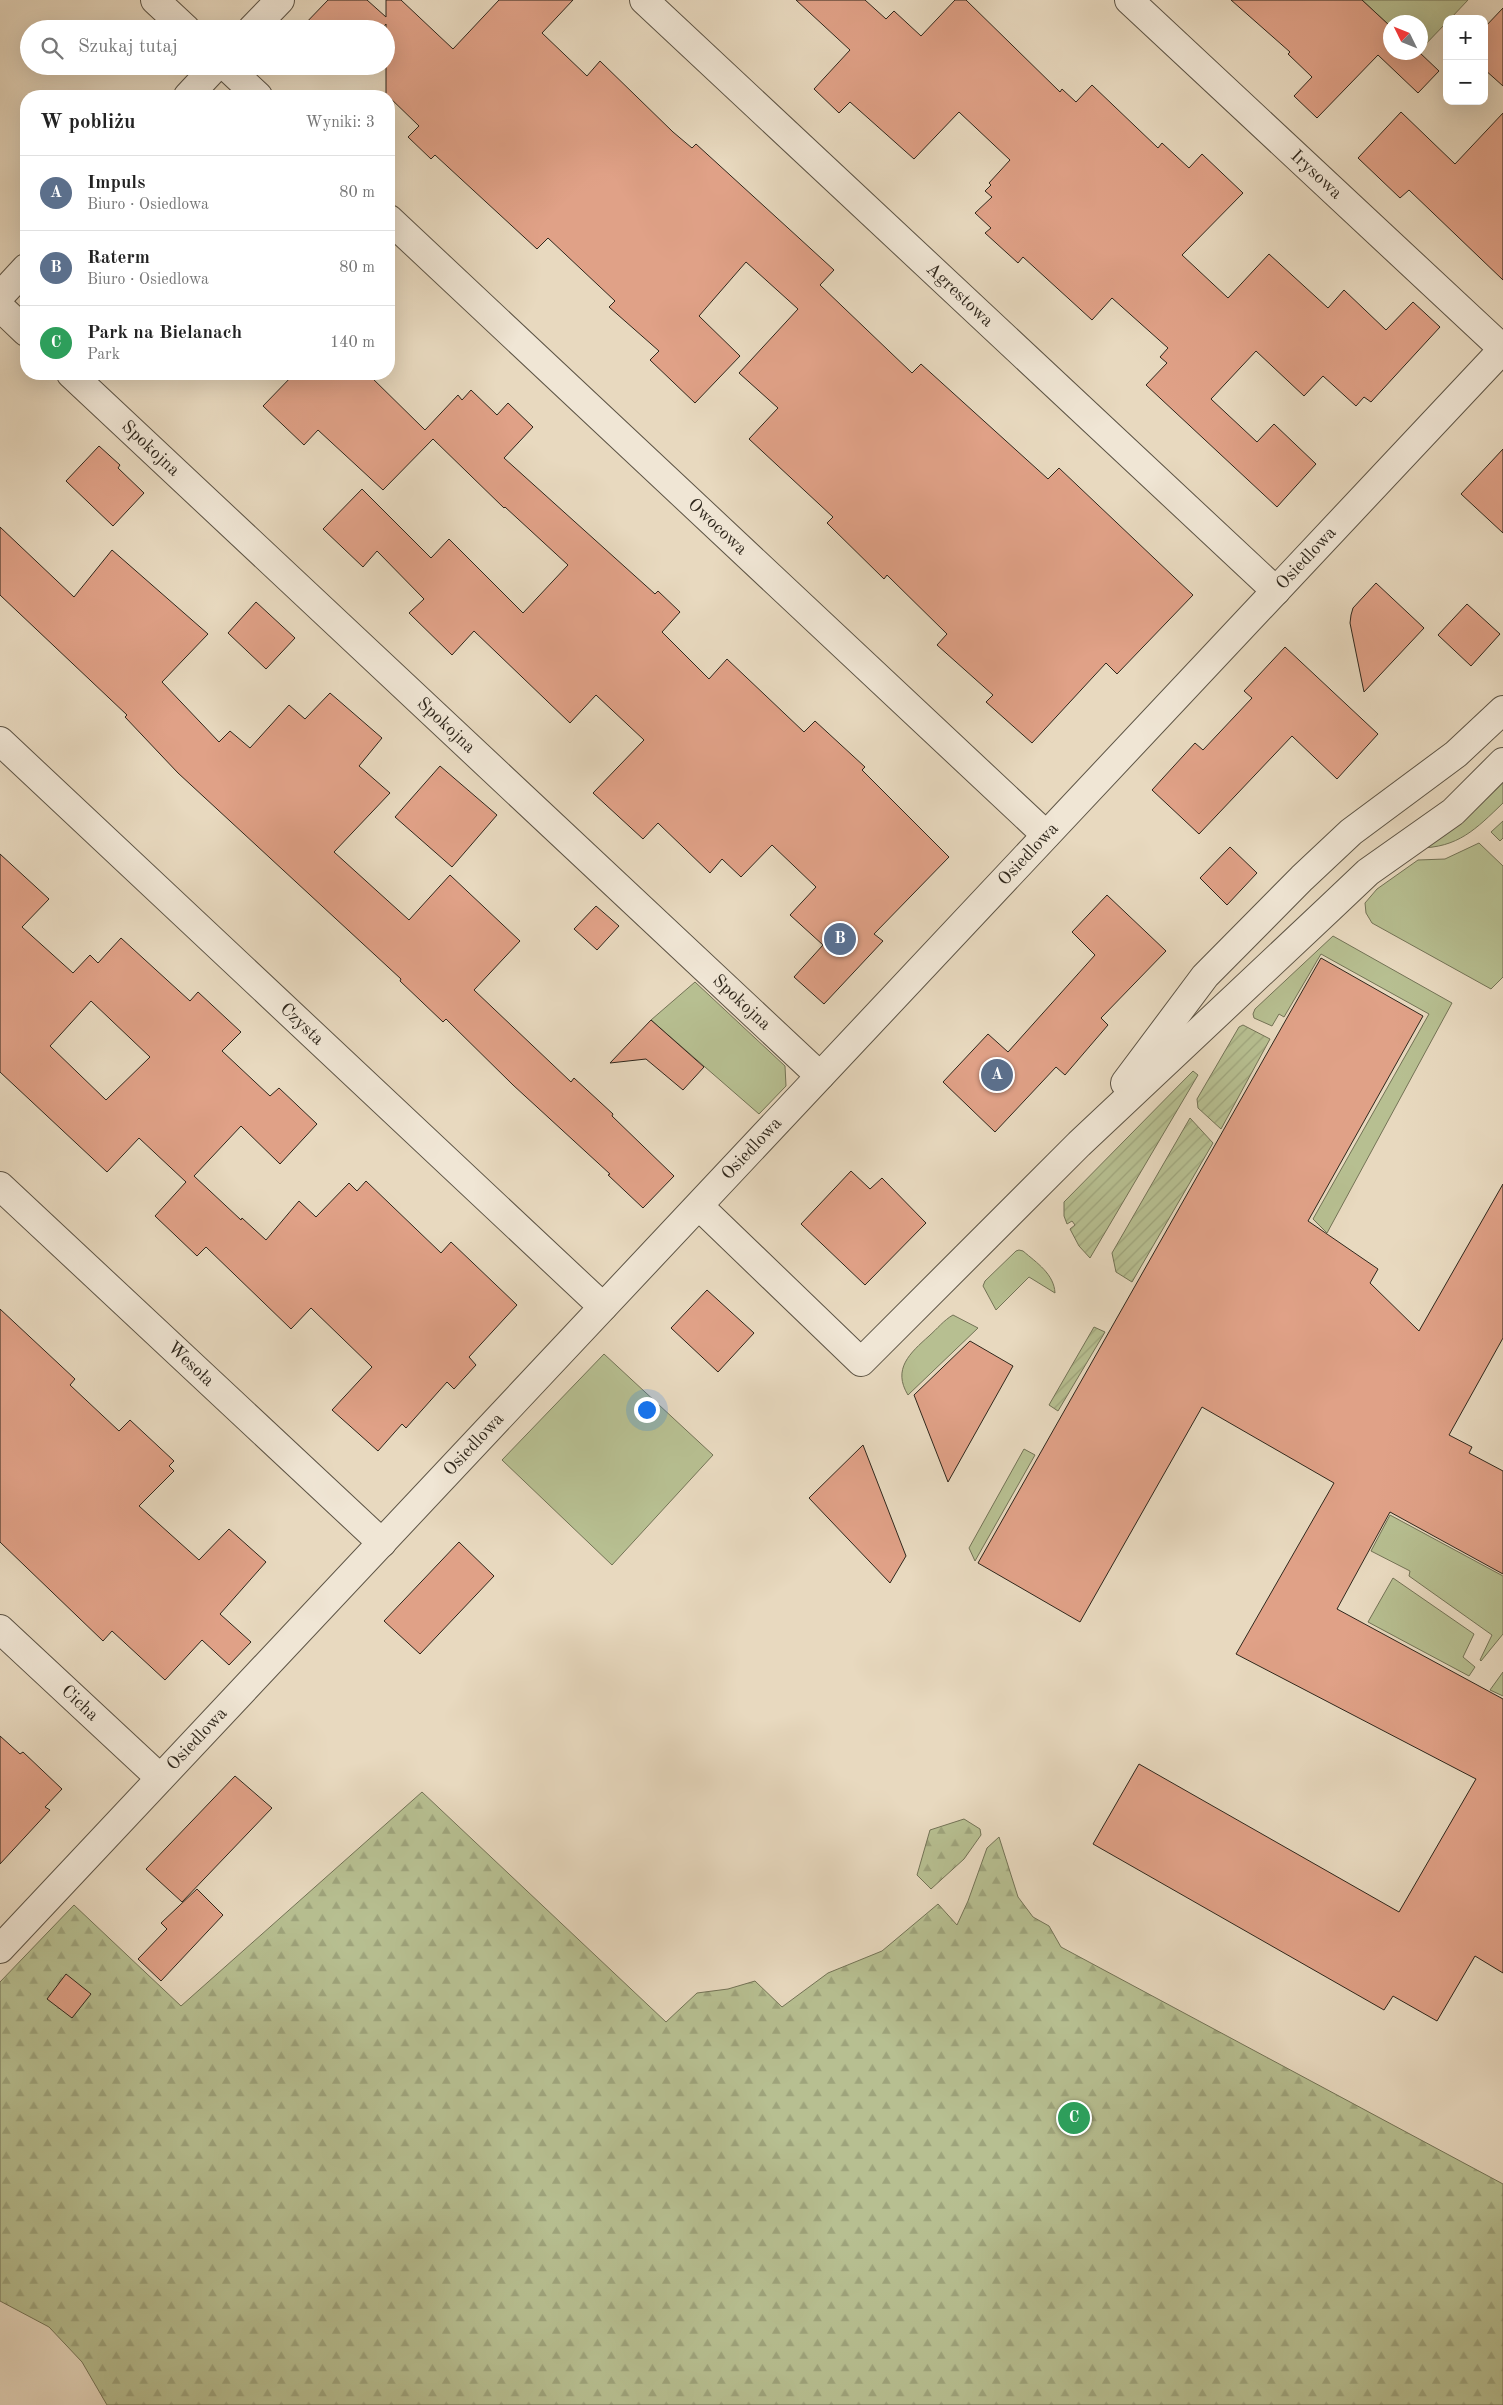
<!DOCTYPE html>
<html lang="pl">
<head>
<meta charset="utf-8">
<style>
  body { margin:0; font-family:"Old Standard TT",serif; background:#f2f2f2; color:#222 }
  .controls { position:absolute; right:15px; top:15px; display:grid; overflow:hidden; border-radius:10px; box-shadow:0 5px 20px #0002 }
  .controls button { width:45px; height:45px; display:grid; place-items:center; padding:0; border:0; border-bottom:1px solid #e0e0e0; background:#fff; color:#222; font:25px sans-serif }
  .compass { position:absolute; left:1383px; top:15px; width:45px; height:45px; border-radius:50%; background:#fff; box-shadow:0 5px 20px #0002; rotate:313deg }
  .you { position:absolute; left:646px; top:1409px; width:18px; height:18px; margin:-12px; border:4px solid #fff; border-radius:50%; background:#1a73e8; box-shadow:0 0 0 8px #1a73e833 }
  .badge { display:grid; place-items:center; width:32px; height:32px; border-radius:50%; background:#111827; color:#fff; font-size:16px; font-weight:700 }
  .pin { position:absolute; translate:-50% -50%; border:2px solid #fff; box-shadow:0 1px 5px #0006 }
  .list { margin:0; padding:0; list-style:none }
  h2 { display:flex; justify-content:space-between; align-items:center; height:65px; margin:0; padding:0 20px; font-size:21px }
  h2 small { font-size:16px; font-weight:400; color:#767676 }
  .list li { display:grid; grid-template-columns:32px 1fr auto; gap:15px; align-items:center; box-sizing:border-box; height:75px; padding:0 20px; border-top:1px solid #e0e0e0 }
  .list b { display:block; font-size:19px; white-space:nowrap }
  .list p { margin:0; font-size:16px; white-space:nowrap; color:#767676 }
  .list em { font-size:16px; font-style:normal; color:#767676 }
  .icon { flex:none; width:28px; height:28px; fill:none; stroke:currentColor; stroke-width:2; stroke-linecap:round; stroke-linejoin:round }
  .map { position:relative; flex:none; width:1503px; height:2405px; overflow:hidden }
  .search { position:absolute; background:#fff; box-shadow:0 5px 20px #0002; left:20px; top:20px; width:375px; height:55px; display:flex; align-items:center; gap:12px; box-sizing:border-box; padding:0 18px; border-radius:28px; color:#767676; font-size:19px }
  .panel { position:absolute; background:#fff; box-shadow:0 5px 20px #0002; left:20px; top:90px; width:375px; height:290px; border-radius:20px }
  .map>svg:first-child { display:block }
  .green { fill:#b7bf91; stroke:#737356 }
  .forest { fill:url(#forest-firs); stroke:#737356 }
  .garden { fill:url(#garden-furrows); stroke:#737356 }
  .building { fill:#e0a187; stroke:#2f271c; fill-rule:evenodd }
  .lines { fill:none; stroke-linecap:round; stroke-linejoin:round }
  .street-casing { stroke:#5d5445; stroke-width:30 }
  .street { stroke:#f0e6d5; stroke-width:28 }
  .labels { text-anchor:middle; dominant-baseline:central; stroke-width:4.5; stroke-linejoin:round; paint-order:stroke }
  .street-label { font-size:18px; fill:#2f271c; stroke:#f0e6d5 }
</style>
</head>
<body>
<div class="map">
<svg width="1503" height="2405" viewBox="0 0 1503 2405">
  <defs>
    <pattern id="forest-firs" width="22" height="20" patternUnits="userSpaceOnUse" patternTransform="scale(1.25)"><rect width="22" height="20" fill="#b7bf91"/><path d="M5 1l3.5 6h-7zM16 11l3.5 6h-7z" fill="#9ea47c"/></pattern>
    <pattern id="garden-furrows" width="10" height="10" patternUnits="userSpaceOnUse" patternTransform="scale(1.25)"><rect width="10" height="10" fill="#b7bf91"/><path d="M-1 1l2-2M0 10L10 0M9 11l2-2" fill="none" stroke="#9ea47c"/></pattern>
  </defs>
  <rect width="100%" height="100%" fill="#e8d9bf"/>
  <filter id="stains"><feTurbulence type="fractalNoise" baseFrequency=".004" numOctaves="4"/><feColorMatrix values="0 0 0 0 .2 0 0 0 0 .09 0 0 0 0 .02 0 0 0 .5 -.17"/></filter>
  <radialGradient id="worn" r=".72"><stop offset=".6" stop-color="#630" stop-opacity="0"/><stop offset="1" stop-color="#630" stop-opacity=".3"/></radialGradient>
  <path class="green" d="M1362,0H1468L1450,19H1447V22L1421,49L1420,22H1390V26Z
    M1503,773V803C1476,829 1458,848 1418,848Z
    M1503,821V838L1500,841L1491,832Z
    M1479,843L1503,866V977L1491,989L1372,923L1366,913L1365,903L1377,889L1418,860L1445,859Z
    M1333,936L1452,1003L1327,1233L1313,1219L1429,1014L1321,954L1284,1017L1279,1014L1272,1026L1254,1018L1253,1014L1255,1009Z
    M695,982L785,1066L786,1086L759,1114L651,1020Z
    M1019,1250L1023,1251C1037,1263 1054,1274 1055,1293L1029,1277L996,1310L983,1286L985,1281L1016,1251Z
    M953,1315L978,1328L908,1395C892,1369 910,1353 929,1336C937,1329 944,1320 953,1315Z
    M604,1354L713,1455L612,1565L502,1460Z
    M1024,1449L1035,1455L975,1561L969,1548Z
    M1390,1515L1503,1576V1634L1481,1661L1480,1660L1492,1635L1409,1576L1410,1571L1371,1551Z
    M1393,1578L1474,1634L1463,1657L1475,1667L1469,1676L1368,1622Z
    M1503,1672V1696L1490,1690Z"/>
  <path class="forest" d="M422,1792L666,2022L697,1993L728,1989L755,1981L782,2007L828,1973L882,1951L938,1904L957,1925L968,1901L987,1848L999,1837L1018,1897L1033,1917L1049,1926L1061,1947L1503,2184V2405H107L82,2362L49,2327L0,2301V1982L74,1905L181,2006Z
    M964,1819L980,1829L981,1835L964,1859L931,1889L917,1875L930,1830Z"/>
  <path class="garden" d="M1243,1025L1270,1039L1221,1129L1198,1108L1197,1099L1239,1027Z
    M1193,1071L1198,1075L1090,1258L1079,1246L1070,1229L1075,1225L1072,1221L1067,1224L1064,1216V1202Z
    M1190,1118L1213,1143L1132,1282L1116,1272L1112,1253Z
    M1094,1327L1105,1332L1058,1411L1049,1405Z"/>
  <path class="building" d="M328,0H367L386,17V0H401L453,49L499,0H573L542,33L587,76L600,61L673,132L692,148L696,144L834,270L820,285L912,373L921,364L1048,479L1059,468L1193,595L1117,674L1106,663L1032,743L986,702L993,695L937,645L947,634L887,575L884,579L827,523L833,517L749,439L778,408L739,373L798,309L746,262L699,316L740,356L695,403L650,360L659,351L609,307L615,301L548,238L537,249L435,155L431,159L408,137L419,126L386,94V24L382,29L301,28Z
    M796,0H865L886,19L894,11L921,36L955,0H966L1060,92L1062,89L1076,102L1092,85L1158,148L1162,143L1189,168L1202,154L1243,193L1182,255L1228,298L1269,254L1328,308L1344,290L1386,330L1413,302L1440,327L1371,402L1364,397L1356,406L1323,376L1304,396L1256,351L1211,399L1257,442L1274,424L1316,464L1277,507L1146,385L1167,363L1160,357L1168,348L1112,298L1092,320L1023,257L1018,263L985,233L991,228L975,213L992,197L985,191L991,185L989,183L1010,160L959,112L914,159L850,102L839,113L814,89L850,50Z
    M1231,0H1362L1390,26V52H1419L1439,71L1418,93L1378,55L1317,118L1294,96L1312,77L1288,54L1290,52Z
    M1503,8V86L1484,69V28Z
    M1401,112L1455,164L1503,113V280L1409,190L1400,198L1358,158Z
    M294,374H368L425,430L458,395L462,400L471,390L497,415L508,403L533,427L504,458L655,594L658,591L680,612L662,632L709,679L727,659L804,732L815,721L865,767L862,770L949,857L874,934L883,941L824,1004L794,977L823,945L790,915L816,887L772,845L741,877L722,859L710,873L658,823L643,839L593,793L644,740L596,695L570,723L474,631L452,655L409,613L424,599L377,551L363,567L323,529L362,489L431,558L449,539L523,613L568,565L505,507L504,508L433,439L383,490L318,430L304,445L263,406Z
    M99,446L120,465L118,468L144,493L113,526L66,481Z
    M1503,449V533L1461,494Z
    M0,527L74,597L112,550L208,634L162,682L219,742L230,731L250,748L289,705L305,719L330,693L382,738L359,766L390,793L334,852L409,920L450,875L520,941L474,990L571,1082L574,1078L613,1114L612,1116L674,1176L643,1208L608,1175L610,1174L513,1085L446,1019L443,1022L400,981L401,979L178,773L125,717L127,715L0,595Z
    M1376,583L1424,628L1364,692L1350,623L1351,615L1353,608Z
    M256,602L295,638L266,669L228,633Z
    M1467,604L1500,634L1471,666L1438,635Z
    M1285,647L1378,734L1337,779L1292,736L1199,834L1152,790L1195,743L1203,750L1252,698L1244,691Z
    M440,766L497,815L452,867L395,817Z
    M1230,847L1257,873L1227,905L1200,878Z
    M0,854L49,899L22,927L73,973L90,955L98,963L121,938L190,1001L198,992L241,1032L222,1051L270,1096L279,1088L317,1124L280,1164L241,1126L194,1176L241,1220L242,1218L266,1240L299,1201L316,1217L349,1183L357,1191L366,1181L441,1253L451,1242L517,1305L469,1357L476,1365L454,1389L447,1382L406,1428L402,1424L378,1451L332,1410L372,1367L311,1308L291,1329L206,1247L197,1256L155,1216L186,1182L139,1138L107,1172L0,1072ZM91,1001L150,1057L106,1100L50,1046Z
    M1107,895L1166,951L1101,1018L1108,1025L1065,1075L1056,1067L995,1132L943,1082L988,1034L1008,1052L1095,955L1072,932Z
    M596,906L619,926L597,950L574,929Z
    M1321,958L1423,1016L1308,1221L1378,1269L1370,1283L1419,1331L1503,1184V1338L1449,1435L1472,1447L1469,1453L1503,1471V1574L1390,1512L1337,1609L1503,1699V1973L1475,1956L1437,2021L1393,1996L1384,2010L1093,1844L1139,1764L1399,1912L1476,1779L1236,1654L1334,1483L1202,1407L1080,1622L978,1563Z
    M651,1020L704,1067L683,1090L646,1059L610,1063Z
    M851,1171L870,1189L882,1178L926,1223L865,1285L801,1224Z
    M707,1290L754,1333L718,1372L671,1328Z
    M0,1309L75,1379L70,1385L119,1431L130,1420L174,1461L169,1466L174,1471L139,1506L199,1560L229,1529L266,1562L220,1614L251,1642L229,1665L202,1640L165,1680L112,1631L103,1641L0,1542Z
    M970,1341L1013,1366L948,1482L914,1395Z
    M863,1445L906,1556L890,1583L809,1498Z
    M459,1542L494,1576L420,1654L384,1621Z
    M0,1736L20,1754L23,1752L62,1789L45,1807L50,1810L0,1864Z
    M235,1776L272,1808L182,1902L146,1869Z
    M197,1889L223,1915L161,1981L138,1959L167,1929L161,1923Z
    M66,1974L91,1994L72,2018L47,1999Z"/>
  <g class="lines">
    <g class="street-casing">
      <g id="street">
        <path d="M155,0L186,29"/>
        <path id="s1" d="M644,0L1276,591"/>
        <path id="s2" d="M1129,0L1503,349"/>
        <path d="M252,29L280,0"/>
        <path d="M226,66L258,96"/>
        <path d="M188,96L216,66"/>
        <path id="s3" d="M389,219L1046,835"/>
        <path d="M0,296L26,268"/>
        <path d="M0,307L26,332"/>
        <path id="s4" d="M71,374L820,1076"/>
        <path id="s5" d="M0,741L603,1307"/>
        <path d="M1125,1083L1205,976L1302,878L1351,832L1456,754L1503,710"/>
        <path id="s6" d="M0,1186L382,1543"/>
        <path d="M699,1206L861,1362L1079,1144L1330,908L1368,872L1453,812L1503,762"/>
        <path id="s7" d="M0,1629L160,1778"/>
        <path id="s8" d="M0,1949L1503,349"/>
      </g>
    </g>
    <use href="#street" class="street"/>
  </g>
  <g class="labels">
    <g class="street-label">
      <text stroke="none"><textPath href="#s2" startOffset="256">Irysowa</textPath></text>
      <text stroke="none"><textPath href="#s1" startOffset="432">Agrestowa</textPath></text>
      <text stroke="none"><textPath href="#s4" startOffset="109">Spokojna</textPath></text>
      <text stroke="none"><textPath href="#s3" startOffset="450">Owocowa</textPath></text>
      <text stroke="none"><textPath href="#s8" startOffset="1908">Osiedlowa</textPath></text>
      <text stroke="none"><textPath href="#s4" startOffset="514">Spokojna</textPath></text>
      <text stroke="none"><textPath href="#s8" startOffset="1502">Osiedlowa</textPath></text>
      <text stroke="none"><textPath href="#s4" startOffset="919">Spokojna</textPath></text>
      <text stroke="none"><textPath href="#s5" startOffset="414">Czysta</textPath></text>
      <text stroke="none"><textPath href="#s8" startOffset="1098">Osiedlowa</textPath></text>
      <text stroke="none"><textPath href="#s6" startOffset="261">Wesoła</textPath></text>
      <text stroke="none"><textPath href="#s8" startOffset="692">Osiedlowa</textPath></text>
      <text stroke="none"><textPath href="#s7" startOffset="109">Cicha</textPath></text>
      <text stroke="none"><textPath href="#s8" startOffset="288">Osiedlowa</textPath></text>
    </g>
  </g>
  <rect width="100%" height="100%" filter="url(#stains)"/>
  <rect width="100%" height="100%" fill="url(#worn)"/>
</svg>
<div class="controls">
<button>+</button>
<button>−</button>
</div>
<svg class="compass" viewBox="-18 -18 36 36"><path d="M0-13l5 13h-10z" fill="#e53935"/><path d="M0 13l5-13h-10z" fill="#767676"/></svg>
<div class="you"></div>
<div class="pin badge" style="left:997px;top:1075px;background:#5c6f8a">A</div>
<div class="pin badge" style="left:840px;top:939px;background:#5c6f8a">B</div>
<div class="pin badge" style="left:1074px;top:2118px;background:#2e9e5b">C</div>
<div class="search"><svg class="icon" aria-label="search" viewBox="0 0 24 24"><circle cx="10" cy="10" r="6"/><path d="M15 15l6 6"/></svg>Szukaj tutaj</div>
<section class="panel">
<h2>W pobliżu<small>Wyniki: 3</small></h2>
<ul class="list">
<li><span class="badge" style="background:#5c6f8a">A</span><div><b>Impuls</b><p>Biuro · Osiedlowa</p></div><em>80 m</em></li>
<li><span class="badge" style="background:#5c6f8a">B</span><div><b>Raterm</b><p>Biuro · Osiedlowa</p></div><em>80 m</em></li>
<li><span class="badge" style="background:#2e9e5b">C</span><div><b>Park na Bielanach</b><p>Park</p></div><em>140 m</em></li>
</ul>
</section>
</div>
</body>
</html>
